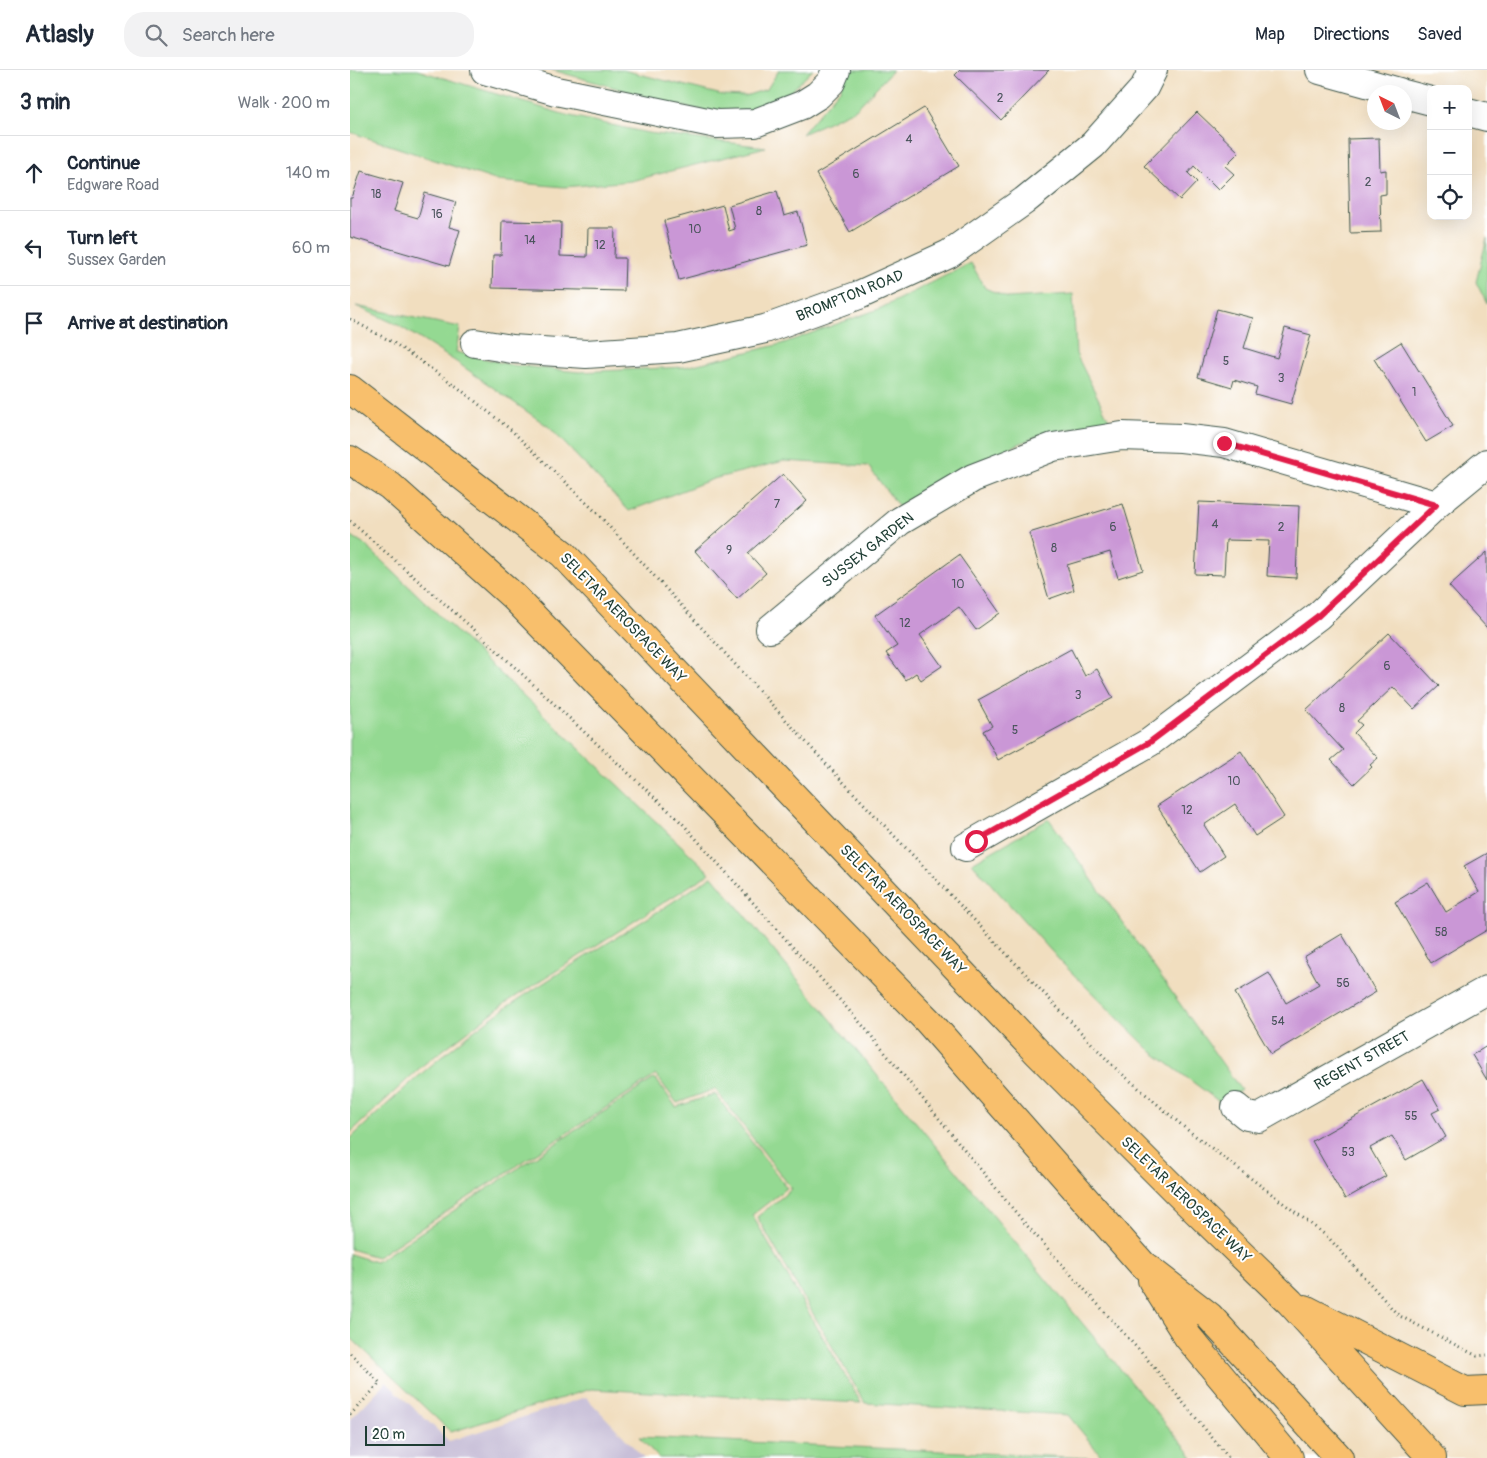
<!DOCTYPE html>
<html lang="en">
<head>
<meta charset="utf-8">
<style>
  body { margin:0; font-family:Pangolin,sans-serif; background:#f2f2f3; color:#1f2937 }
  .controls { position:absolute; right:15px; top:15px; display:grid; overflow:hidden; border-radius:10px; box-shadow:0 5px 20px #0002 }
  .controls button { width:45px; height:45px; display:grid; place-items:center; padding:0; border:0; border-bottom:1px solid #e0e1e3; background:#fff; color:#1f2937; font:25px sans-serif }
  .compass { position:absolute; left:1017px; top:15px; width:45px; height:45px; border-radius:50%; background:#fff; box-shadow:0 5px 20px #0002; rotate:318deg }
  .scale { position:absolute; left:15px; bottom:12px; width:80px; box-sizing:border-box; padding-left:5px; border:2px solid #1f3d34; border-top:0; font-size:14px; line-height:18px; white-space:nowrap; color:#1f3d34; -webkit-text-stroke:4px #fff; paint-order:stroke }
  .stop { position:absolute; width:15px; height:15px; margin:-11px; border:4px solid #e11d48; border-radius:50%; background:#fff }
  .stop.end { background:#e11d48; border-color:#fff; box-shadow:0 1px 5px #0008 }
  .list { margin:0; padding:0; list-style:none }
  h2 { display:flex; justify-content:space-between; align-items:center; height:65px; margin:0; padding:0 20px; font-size:21px }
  h2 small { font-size:16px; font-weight:400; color:#747a83 }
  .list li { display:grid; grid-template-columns:32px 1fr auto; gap:15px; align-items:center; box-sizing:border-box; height:75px; padding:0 20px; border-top:1px solid #e0e1e3 }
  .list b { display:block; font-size:19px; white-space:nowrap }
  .list p { margin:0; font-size:16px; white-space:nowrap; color:#747a83 }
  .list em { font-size:16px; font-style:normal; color:#747a83 }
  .icon { flex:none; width:28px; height:28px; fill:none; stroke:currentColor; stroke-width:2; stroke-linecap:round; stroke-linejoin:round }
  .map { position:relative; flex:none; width:1137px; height:1388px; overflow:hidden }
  header { display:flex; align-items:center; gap:30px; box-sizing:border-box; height:70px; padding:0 25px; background:#fff; border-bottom:1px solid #e0e1e3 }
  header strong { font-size:24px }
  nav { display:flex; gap:28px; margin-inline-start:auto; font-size:18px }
  .search { width:350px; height:45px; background:#f2f2f3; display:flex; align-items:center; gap:12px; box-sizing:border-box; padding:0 18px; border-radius:20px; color:#747a83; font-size:19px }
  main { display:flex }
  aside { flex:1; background:#fff }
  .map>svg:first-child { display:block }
  .industrial { fill:#c8bfd8 }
  .green { fill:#94d992; stroke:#5a8b63 }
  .building { fill:#ca97d6 }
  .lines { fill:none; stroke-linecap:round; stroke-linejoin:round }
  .minor-casing { stroke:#3e5549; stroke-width:30 }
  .major-casing { stroke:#3e5549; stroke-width:30 }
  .path { stroke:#3e5549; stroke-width:3; stroke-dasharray:1 4; stroke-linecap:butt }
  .minor { stroke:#fff; stroke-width:28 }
  .major { stroke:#f8bf6c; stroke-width:28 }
  .route { stroke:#e11d48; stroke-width:6 }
  .labels { text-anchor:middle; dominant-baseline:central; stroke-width:4; stroke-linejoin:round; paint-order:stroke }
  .number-label { font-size:12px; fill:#4a545c }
  .street-label { font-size:15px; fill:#1f3d34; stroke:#fff }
</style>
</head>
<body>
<header>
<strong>Atlasly</strong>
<div class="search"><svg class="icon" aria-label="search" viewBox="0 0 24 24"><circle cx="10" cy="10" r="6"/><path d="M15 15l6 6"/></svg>Search here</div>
<nav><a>Map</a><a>Directions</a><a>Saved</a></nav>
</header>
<main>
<aside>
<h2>3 min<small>Walk · 200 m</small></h2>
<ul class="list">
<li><svg class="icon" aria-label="ahead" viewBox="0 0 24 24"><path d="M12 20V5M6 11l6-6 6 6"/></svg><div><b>Continue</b><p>Edgware Road</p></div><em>140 m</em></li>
<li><svg class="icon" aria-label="left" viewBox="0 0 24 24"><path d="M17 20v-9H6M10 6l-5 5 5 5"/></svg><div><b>Turn left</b><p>Sussex Garden</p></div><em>60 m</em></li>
<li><svg class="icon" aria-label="arrive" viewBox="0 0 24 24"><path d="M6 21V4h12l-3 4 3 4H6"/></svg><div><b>Arrive at destination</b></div></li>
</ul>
</aside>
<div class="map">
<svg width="1137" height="1388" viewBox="0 0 1137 1388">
  <rect width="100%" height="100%" fill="#fff"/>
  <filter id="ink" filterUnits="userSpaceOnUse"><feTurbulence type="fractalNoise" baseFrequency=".02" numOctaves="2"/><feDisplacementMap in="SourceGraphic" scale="10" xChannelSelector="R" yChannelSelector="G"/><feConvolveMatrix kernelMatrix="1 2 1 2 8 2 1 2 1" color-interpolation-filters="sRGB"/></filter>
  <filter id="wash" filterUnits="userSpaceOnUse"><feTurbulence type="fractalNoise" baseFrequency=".0096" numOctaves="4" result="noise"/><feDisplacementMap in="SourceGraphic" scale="20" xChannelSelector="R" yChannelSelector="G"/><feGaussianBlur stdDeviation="1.12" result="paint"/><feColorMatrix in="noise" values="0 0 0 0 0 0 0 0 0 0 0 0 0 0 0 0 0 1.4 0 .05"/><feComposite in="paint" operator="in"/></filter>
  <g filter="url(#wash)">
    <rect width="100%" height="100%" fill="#f1debf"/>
    <path class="industrial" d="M36,1312L99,1371L236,1327L294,1388H0V1350Z"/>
    <path class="green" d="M0,0H67L216,45L298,63L416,77L281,111L214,117L148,111L0,62Z
      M202,0H273L372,25L395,26L417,19L429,0H463L432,30L400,40L373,44L330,36Z
      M497,0H543L506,39L452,64L490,19Z
      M1137,168V234L1126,212Z
      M621,193L635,218L658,228L723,224L726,284L760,352L690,365L607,400L549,437L518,396L434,391L363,409L279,441L199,357L108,293L48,255L6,236L110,257L106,282L161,295L229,302L335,297L431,274L529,239Z
      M0,465L13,473L360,803L154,934L73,995L0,1063Z
      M699,749L891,1020L871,1033L801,981L712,893L622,793Z
      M362,806L839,1382L843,1388H753L718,1345L515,1333L407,1147L442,1119L365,1019L327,1033L306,1005L27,1187L0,1179V1069C51,1021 102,974 160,935C226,891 296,851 362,806Z
      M305,1008L326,1037L365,1024L437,1118L402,1145L511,1333L241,1319L101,1362L0,1267V1184L26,1192Z
      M289,1367L740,1388H309Z"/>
    <g id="blocks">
      <path class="building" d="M610,0H699L651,50L605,5Z
        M574,38L609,96L500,162L466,104Z
        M847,42L889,82L875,96L884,104L868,120L844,96L838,103L847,112L830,130L794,96Z
        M1029,68L1030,101L1036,100V124L1030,125L1031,162L1000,163L998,69Z
        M11,101L53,113L44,141L68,148L75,123L106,132L99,157L110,160L99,196L0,167V128H2Z
        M427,121L434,146L448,142L457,175L329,210L314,151L373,135L379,161L385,159L379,135Z
        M152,151L211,152L210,186L237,187L238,158H265L264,188H275L274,221L142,218L143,185H151Z
        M867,239L903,248L894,278L927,288L935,258L961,265L941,334L905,324L907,317L884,310L882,317L848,307Z
        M1051,272L1103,356L1076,372L1024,289Z
        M433,404L457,431L398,483L416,503L387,529L345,481Z
        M849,432L949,436L946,508L917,506L919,471L876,470L874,505L845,504Z
        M773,434L793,500L768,508L760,482L717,495L724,520L699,529L679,463Z
        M1137,482V558L1099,516Z
        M609,485L650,543L626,560L609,537L570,565L592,596L571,610L566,603L556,610L536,583L547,576L525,545Z
        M1039,563L1089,616L1064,639L1043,617L1007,651L1012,655L1004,663L1028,688L1020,695L1022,697L1004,714L981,690L993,680L956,640Z
        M721,579L735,606L747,599L763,628L648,690L633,661L642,656L628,630Z
        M891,681L934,747L905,766L885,734L854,755L874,786L850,802L807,736Z
        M1137,783V860L1081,893L1045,832L1078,812L1096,842L1129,822L1114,796Z
        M992,864L1026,922L921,984L885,923L919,903L936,933L969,914L954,887Z
        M1137,976V1010L1122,985Z
        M1073,1009L1090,1039L1082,1043L1096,1067L1056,1090L1042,1066L1020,1078L1036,1106L995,1129L962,1071Z"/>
    </g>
  </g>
  <g filter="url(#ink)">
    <use href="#blocks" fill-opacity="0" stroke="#3e5549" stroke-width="1"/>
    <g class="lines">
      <g class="minor-casing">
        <path id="minor" d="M135,0L206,21L367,54L405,53L452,35L468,25L481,12L486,0
          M970,0L1049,22
          M1054,24L1081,31
          M1118,42L1137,47
          M125,273L162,279L236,284L328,278L415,259L509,225L599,184L674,131L743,75L794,18L803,0
          M420,559L550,451L623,408L703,377L772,366L831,368L874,373L1086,435
          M616,777L800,672L968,546L1086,435L1137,393
          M886,1037L897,1046L909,1048L1137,920"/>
      </g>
      <g class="major-casing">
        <path id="major" d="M0,319L213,484L688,983L829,1124L940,1232L1082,1388
          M0,390L40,416L163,526L578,951L792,1194L859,1246L989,1388
          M802,1210L838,1267L939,1388
          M955,1239L1115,1321L1137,1320"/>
      </g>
      <path class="path" d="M0,249L44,273L106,316L161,360L245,441L477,695L763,996L835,1058L978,1167L1048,1245L1127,1286L1137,1285
        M0,451L128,563L332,753L514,957L672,1150L797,1289L879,1388
        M0,1283L30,1313L0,1345"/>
      <use href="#minor" class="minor"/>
      <use href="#major" class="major"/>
    </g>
  </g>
  <g class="lines" filter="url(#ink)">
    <path class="route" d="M626,771L800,672L968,546L1086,435L874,373"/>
  </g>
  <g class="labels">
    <g class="number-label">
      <text x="650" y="28">2</text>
      <text x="559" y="69">4</text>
      <text x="506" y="104">6</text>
      <text x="1018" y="112">2</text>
      <text x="26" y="124">18</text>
      <text x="409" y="141">8</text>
      <text x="87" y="144">16</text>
      <text x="345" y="159">10</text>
      <text x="180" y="170">14</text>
      <text x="250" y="175">12</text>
      <text x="876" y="291">5</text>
      <text x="931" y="308">3</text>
      <text x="1064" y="322">1</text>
      <text x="427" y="434">7</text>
      <text x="865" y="454">4</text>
      <text x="763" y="457">6</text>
      <text x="931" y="457">2</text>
      <text x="704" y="478">8</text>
      <text x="379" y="480">9</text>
      <text x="608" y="514">10</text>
      <text x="555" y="553">12</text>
      <text x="1037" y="596">6</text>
      <text x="728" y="625">3</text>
      <text x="992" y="638">8</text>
      <text x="665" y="660">5</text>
      <text x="884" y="711">10</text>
      <text x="837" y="740">12</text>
      <text x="1091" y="862">58</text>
      <text x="993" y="913">56</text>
      <text x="928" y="951">54</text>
      <text x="1061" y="1046">55</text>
      <text x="998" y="1082">53</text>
    </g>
    <g class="street-label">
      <text transform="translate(500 226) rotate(-22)">BROMPTON ROAD</text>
      <text transform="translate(518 480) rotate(-38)">SUSSEX GARDEN</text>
      <text transform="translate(273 548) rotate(46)">SELETAR AEROSPACE WAY</text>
      <text transform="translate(553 840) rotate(46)">SELETAR AEROSPACE WAY</text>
      <text transform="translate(1012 991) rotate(-29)">REGENT STREET</text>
      <text transform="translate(836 1130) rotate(44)">SELETAR AEROSPACE WAY</text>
    </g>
  </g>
</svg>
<div class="controls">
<button>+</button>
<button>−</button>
<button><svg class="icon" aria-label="locate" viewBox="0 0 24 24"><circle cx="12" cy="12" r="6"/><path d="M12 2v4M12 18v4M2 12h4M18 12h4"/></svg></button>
</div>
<svg class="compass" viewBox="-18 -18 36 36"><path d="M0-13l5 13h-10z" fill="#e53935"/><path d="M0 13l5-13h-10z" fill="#747a83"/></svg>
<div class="scale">20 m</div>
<div class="stop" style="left:626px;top:771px"></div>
<div class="stop end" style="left:874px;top:373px"></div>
</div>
</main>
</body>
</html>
